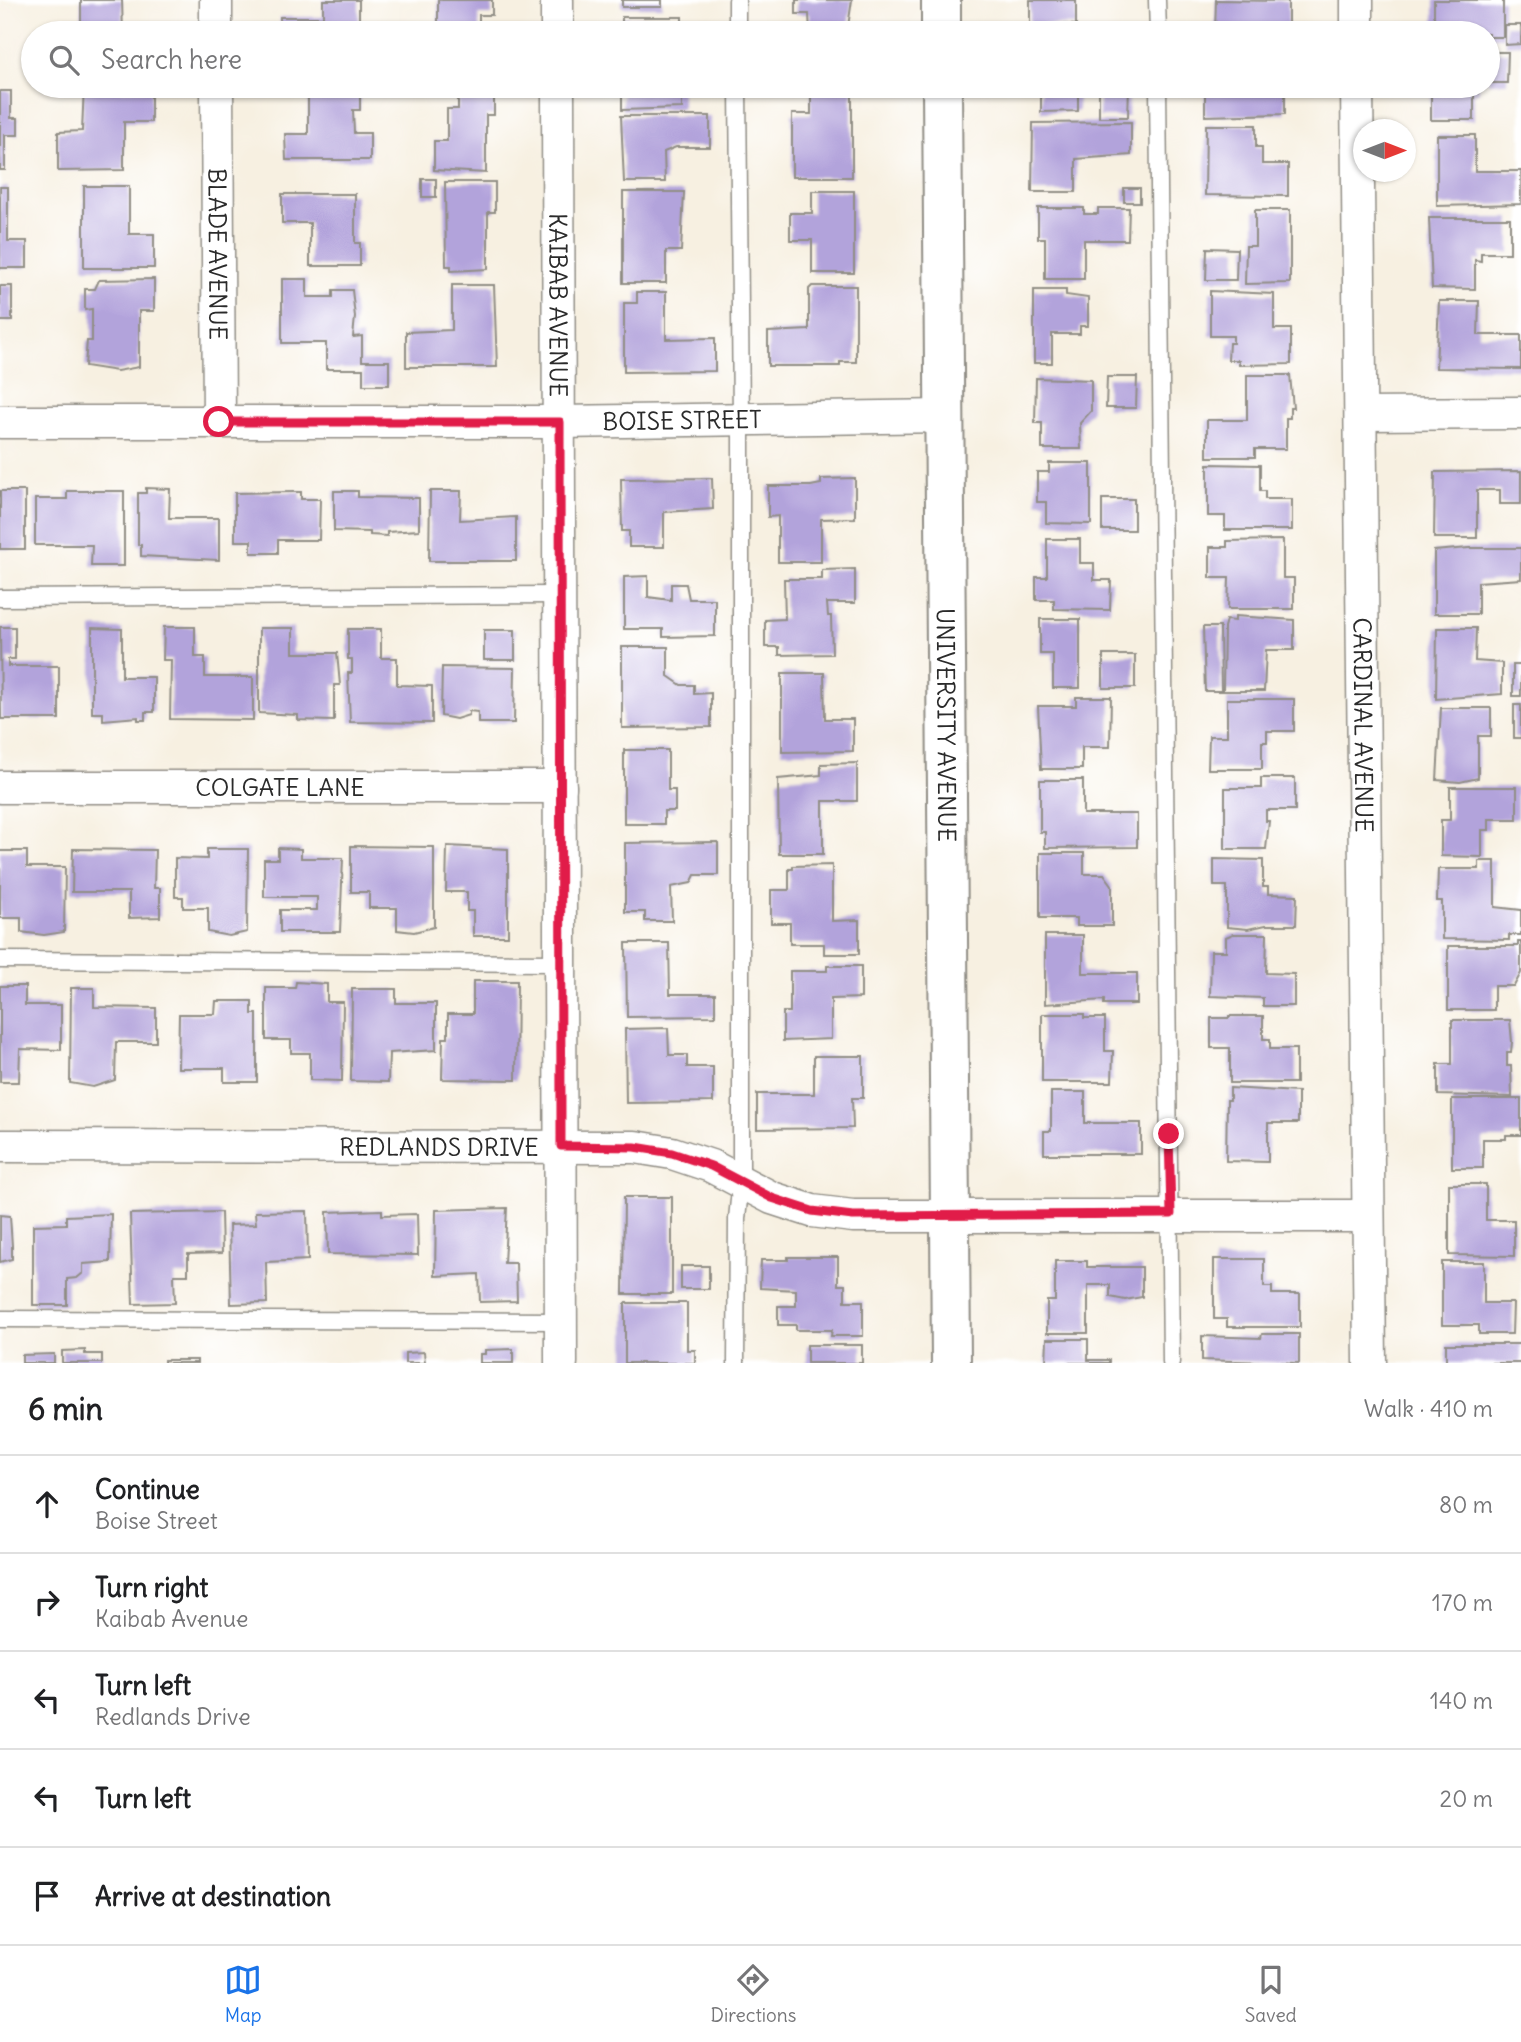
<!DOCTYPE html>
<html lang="en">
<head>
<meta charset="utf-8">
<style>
  body { margin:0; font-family:Delius,sans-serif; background:#f2f2f2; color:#202124 }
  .compass { position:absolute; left:1353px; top:119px; width:63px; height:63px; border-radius:50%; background:#fff; box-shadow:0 2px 5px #0004; rotate:90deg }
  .stop { position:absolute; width:21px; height:21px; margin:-16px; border:5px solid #e11d48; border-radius:50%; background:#fff }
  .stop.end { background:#e11d48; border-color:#fff; box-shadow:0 2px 7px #0008 }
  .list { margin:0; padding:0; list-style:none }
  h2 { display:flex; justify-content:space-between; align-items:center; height:91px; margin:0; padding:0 28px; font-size:30px }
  h2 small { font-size:23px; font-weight:400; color:#757577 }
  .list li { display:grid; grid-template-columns:46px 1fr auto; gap:21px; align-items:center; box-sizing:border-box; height:98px; padding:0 28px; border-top:2px solid #e0e0e0 }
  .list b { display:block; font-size:26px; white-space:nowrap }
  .list p { margin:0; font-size:23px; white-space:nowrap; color:#757577 }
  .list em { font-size:23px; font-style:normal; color:#757577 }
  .icon { flex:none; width:38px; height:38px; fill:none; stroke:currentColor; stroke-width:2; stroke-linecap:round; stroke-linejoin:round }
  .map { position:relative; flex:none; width:1521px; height:1363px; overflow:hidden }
  .search { position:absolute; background:#fff; box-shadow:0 2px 5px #0004; left:21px; right:21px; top:21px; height:77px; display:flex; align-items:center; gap:18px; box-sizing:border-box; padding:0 24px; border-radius:38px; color:#757577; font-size:26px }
  .sheet { height:581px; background:#fff }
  nav { display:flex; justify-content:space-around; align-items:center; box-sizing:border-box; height:98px; border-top:2px solid #e0e0e0; background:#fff; font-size:19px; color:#757577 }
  nav a { display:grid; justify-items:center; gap:4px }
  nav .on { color:#1a73e8 }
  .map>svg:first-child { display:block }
  .building { fill:#b2a3db }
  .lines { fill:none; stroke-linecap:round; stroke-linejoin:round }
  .service-casing { stroke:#918e86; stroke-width:19 }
  .minor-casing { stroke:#918e86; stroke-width:35 }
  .tertiary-casing { stroke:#918e86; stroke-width:42 }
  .service { stroke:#fff; stroke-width:16 }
  .minor { stroke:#fff; stroke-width:32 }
  .tertiary { stroke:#fff; stroke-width:38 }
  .route { stroke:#e11d48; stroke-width:9 }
  .labels { text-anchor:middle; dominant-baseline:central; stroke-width:5; stroke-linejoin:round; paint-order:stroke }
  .street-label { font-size:24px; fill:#2b2b2b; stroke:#fff }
</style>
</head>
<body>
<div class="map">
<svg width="1521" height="1363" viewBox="0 0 1521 1363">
  <rect width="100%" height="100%" fill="#fff"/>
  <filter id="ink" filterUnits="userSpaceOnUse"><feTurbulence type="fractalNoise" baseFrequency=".0143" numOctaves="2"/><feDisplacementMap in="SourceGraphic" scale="14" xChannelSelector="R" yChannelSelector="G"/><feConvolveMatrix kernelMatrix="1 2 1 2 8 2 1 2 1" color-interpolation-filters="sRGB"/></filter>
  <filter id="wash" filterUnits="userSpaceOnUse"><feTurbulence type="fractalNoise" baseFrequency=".00686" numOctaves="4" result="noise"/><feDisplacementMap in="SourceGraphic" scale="28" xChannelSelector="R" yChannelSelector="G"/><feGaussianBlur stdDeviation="1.57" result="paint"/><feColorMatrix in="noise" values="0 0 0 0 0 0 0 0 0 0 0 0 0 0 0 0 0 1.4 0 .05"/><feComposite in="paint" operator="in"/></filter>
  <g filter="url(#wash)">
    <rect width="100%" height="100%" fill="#f7f0e1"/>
    <g id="blocks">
      <path class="building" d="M81,0H122L123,33H81Z
        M323,0H359V33H280V17H323Z
        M438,0H492V15H479V33H422V27H438Z
        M622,0H662V7H622Z
        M796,0H852L847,33H810L809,14H796Z
        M1030,0H1076V25L1030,24Z
        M1216,0L1288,1V31L1215,32Z
        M1434,0H1503V37H1488V33H1434Z
        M622,17H682V33H622Z
        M1505,25H1521V44L1505,45Z
        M1488,52H1508L1507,83H1488Z
        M84,86H119V91L151,90V122H124V170L58,171V132L82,131Z
        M458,86H494V115H486V173L434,170V141H447V109H458Z
        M622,86H682V108L622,110Z
        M811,86H852V177H792V114H811Z
        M1041,86H1078V111L1041,112Z
        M1099,86H1129L1128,117H1099Z
        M1205,86H1285V114L1205,116Z
        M1431,86H1479V93H1474V120H1431Z
        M308,90H360V110H353L354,133H370V160H286L285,134H308Z
        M0,91H11V118H18V135H5V170H0Z
        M621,116H710V147H676L664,152L665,182H624Z
        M1131,122V155L1076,159V192H1032L1033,123Z
        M1206,125H1256V147H1262V164H1288V196L1205,195Z
        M1437,135H1475V171H1521V204L1437,206Z
        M422,179H436V197H422Z
        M445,182H495V212H488V269L451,271V266H446Z
        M84,186H129V234H154V268H84Z
        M0,187H8V241H27V268H0Z
        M1124,188H1140V202H1124Z
        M812,191H854V273H812V240H790V213H812Z
        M623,192H684L681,251H666V283H623Z
        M282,194H355V243H360V266H310V223H282Z
        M1038,208H1084V214H1098V208H1129L1128,240H1084V279H1045V238H1038Z
        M1255,210H1290V283L1245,284L1246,246H1255Z
        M1429,218H1510V253H1481V261L1475,260V289L1432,288Z
        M1207,248L1237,249L1236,280H1206Z
        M154,279V311H139V367L117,371L85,366L87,341H92V309L85,310V289H95L99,280Z
        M282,279H307V297H333V290H352L355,317L353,337L362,336V361H389V385H363V369H326V343H282Z
        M452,285H494L497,367H406V332L452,330Z
        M0,286H12V321H0Z
        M812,286H856V362H840V366H768V332L809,330V289Z
        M1034,290H1066V295L1088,298V326H1080V334H1052V363H1034Z
        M1210,291L1274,294V329H1291V364L1239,365V360H1228L1229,343H1233V336H1210Z
        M637,292H666V339L715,338V371L624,372V303H637Z
        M1439,301H1479L1478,335H1521V369L1436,368Z
        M1247,375H1290L1293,408H1290V418H1286V449H1255V457H1207V420H1247Z
        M1107,377H1137L1136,408H1106Z
        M1036,378L1091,380V411L1080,423L1081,449H1042V423H1035Z
        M1049,463H1091V524L1046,523V502H1037V472H1049Z
        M1208,464L1260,465V491H1265V499H1292V530H1225V516H1208Z
        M1521,471V504H1500V490H1477V538H1434L1435,472Z
        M712,478L713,509L664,512V547H629V531H622L621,479Z
        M855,478V518L821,519V562H778V516L768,517V486H811L821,484V479Z
        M146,488L170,489L169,518H219V560L141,556V545H138V493H146Z
        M0,491H25V549H0Z
        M67,491H124V566H91L92,545H35V499H67Z
        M334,491H358V497L419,498V530L387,532V536L370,535V532L334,531Z
        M430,491H461L460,520L516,517V561H429Z
        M295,492H301V499H320L319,540H278V553H251V541H235V493Z
        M1102,499H1134V530H1102Z
        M1047,539H1080V563H1094V580H1111L1110,610L1054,609V600H1036V577H1047Z
        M1283,540V578H1294V609H1228L1229,578H1210V547H1227V541Z
        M1469,548H1521V579L1478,582V614H1434V551Z
        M855,569V603H827L828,616H831L832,654L779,655V647H765V620L785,619L784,579H822V570Z
        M648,576V597L671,600V584H686L689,599H715V636L663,637V629H624V577Z
        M1235,616L1294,620V650H1266L1264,691H1223L1224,627L1226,620L1235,621Z
        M1040,619H1080V688H1053V654H1040Z
        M0,627H15V659H8V666H59V719H1Z
        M164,627H195V657H205V677H253V720L170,719L171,660H163Z
        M1203,627H1220L1221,691H1205Z
        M92,628L122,629V677H154V712H145V720H138V717L103,720V713H92Z
        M259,628H293V653H337L340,685H334V721L298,720V715L259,713Z
        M1437,628H1476L1475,661L1502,663V694L1436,699Z
        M348,629H381V658H397V685L432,686V723L350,722L348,673H352V659H348Z
        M484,630H515V660H484Z
        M622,647H668V676L681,685H694V694L711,693V727L622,728Z
        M1103,655H1135V688H1103Z
        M1513,665H1521V696H1513Z
        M442,667L515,668L514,723H478V712L469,711V715L456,719L441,716Z
        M782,673H824L825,719H853V751L782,752Z
        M1076,697H1111L1110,747H1082V769H1041L1038,706H1076Z
        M1227,699H1294V731H1267V742H1262V769H1208L1209,736H1227Z
        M1514,705H1521V738H1514Z
        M1441,708H1491V736H1478V778L1460,782L1437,780Z
        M624,750H668V790H675V811H664V824H624Z
        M857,763V801H823V854H779L778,779L821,775V764Z
        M1261,778H1295V810H1266V821H1269L1266,849H1225V788H1261Z
        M1040,780H1083V814H1137V847L1045,848V832H1040Z
        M1450,787H1517V819H1489V830H1482V857L1441,856V820H1450Z
        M718,842V875H695L691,883L671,887L672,921H645V912H625V843Z
        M351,846L434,847V927L414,932L397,930V908H369V892H351Z
        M447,846L508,849V936H473V911H467V892H446Z
        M278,848L301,849V858H343L340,932H280V910H317V897H264V859H278Z
        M73,849L155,850L154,888H160V917L129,918V892H72Z
        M207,849H248L247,932L229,936L208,932V908H183V897H175V858L207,859Z
        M0,851H27V867H65L64,932L44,935L21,932V918H0Z
        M1040,853H1084V874H1104L1112,885V926H1077V918H1040Z
        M1214,859L1263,860V887H1268V894L1297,895L1296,925H1266L1248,929L1227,927V886H1214Z
        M1479,861H1495V907L1521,910V935H1509V940L1442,939V901H1437L1438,869H1479Z
        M832,865V921L859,920V954H824V944H790V923H771V890H789V869H793V866Z
        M1233,934H1267L1266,973L1294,974V1006H1263V998L1210,996L1211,951H1226V937Z
        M1045,935H1083V973H1137V1004H1104V1000L1045,1004Z
        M1518,942H1521V973L1514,986H1494V1010H1448V946H1518Z
        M626,943H669L670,994H715V1016L627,1017Z
        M827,966H861V998L831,999V1039L783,1041V1012H790V971H827Z
        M473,981H517L516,1080L442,1079L443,1038H448V1014H473Z
        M296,982L327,984V1002H343L342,1081L310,1080V1053H291V1040H266V988H295Z
        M0,986H25V1005H61V1050L20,1049L19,1082H0Z
        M71,988H94V1007L156,1008V1042H116L115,1080L93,1087L70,1083Z
        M352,989H396V1003H436V1050L389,1053L388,1082L351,1081Z
        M216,1001H252V1014H257V1082H224V1068H178L179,1014H215Z
        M1042,1014H1084V1018H1105V1051H1113L1112,1082H1042Z
        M1229,1016H1263V1039H1270V1049H1296V1083H1230V1048H1211V1018H1229Z
        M1452,1020H1510L1512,1042L1511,1052H1507V1066H1511L1512,1097L1438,1095V1064H1452Z
        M668,1028L669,1055H687V1067H713V1102L626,1103L625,1029Z
        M814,1056H863V1098H852L853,1128L757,1129V1094H814Z
        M1230,1088L1298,1092V1123H1268V1162L1226,1161L1227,1100H1230Z
        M1051,1092H1085V1123H1141V1154H1044V1131H1051Z
        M1452,1099H1521V1135H1506V1139H1483V1168H1452Z
        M1449,1184H1486V1220H1514V1256L1449,1255Z
        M624,1197H672V1294H623Z
        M507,1208L504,1263H516L517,1301L480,1302L479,1274L435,1276L436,1210Z
        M382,1210V1215L417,1214L418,1255L328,1254L327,1212Z
        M307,1211L308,1260L266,1262L267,1303L231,1304L229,1225L256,1224L255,1212Z
        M221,1212L222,1253L188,1254V1275H174L175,1303L133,1304L130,1214Z
        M111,1214L110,1262L83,1264V1273L77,1278L67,1279V1305H33V1225L66,1224V1216Z
        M0,1215L10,1216L12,1246V1259L0,1262Z
        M788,1257H838V1285H845V1301H863V1336H831L832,1330H796V1325H778V1306H796V1290L760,1288L761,1260H788Z
        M1214,1259H1264V1287H1272V1294H1300V1327H1227V1319H1214Z
        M1055,1261H1087V1267H1142V1297L1125,1300L1110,1297V1285H1088V1333H1047V1301H1055Z
        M1442,1262H1484V1303H1513L1512,1334H1479V1325H1442Z
        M681,1266H709V1289H681Z
        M625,1303H687V1350H695V1363H625Z
        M1262,1334H1299V1363L1202,1360V1336L1261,1338Z
        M1047,1339H1088V1360H1109V1363H1046Z
        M1446,1344H1521V1363H1446Z
        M807,1345H862V1363H807Z
        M513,1349V1363H480V1354H485V1350Z
        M85,1350V1354H102V1363H62V1351Z
        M424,1352L425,1363H405V1353Z
        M54,1354V1363H22V1355Z
        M164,1360H197V1363H164Z"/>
    </g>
  </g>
  <g filter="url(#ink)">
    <use href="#blocks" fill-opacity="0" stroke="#918e86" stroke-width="2"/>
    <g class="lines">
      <g class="service-casing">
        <path id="service" d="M737,0V33
          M1157,0L1158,33
          M1158,86L1171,1363
          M0,598L560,595
          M0,960L561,963
          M0,1319L561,1321
          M736,1363L737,1219L741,1180V420L738,86"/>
      </g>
      <g class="minor-casing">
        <g id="minor">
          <path d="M216,0V33"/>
          <path d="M557,0V33"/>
          <path d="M1357,0V33"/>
          <path id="s1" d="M217,86L219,422"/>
          <path id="s2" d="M558,86L561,1363"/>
          <path id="s3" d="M1357,86L1370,1363"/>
          <path d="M1361,414L1521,413"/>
          <path id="s4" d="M0,422H560L945,416"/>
          <path id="s5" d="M0,787H560"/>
          <path id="s6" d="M0,1146L635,1147L672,1153L711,1166L772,1198L812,1211L853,1216H1368"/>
        </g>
      </g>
      <g class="tertiary-casing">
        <g id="tertiary">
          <path d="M941,0V33"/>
          <path id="s7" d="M942,86L951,1363"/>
        </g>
      </g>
      <use href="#service" class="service"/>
      <use href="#minor" class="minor"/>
      <use href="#tertiary" class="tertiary"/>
    </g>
  </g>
  <g class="lines" filter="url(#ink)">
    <path class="route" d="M219,422H560L561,1146L635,1147L672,1153L711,1166L772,1198L812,1211L853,1216L1171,1214L1169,1134"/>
  </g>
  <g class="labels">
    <g class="street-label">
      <text stroke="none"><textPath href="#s1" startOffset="168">BLADE AVENUE</textPath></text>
      <text stroke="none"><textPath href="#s2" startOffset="219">KAIBAB AVENUE</textPath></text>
      <text stroke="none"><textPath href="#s4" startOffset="682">BOISE STREET</textPath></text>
      <text stroke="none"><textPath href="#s7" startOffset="639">UNIVERSITY AVENUE</textPath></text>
      <text stroke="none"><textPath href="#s3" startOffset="639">CARDINAL AVENUE</textPath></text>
      <text stroke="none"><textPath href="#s5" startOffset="280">COLGATE LANE</textPath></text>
      <text stroke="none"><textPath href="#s6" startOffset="439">REDLANDS DRIVE</textPath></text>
    </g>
  </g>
</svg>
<svg class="compass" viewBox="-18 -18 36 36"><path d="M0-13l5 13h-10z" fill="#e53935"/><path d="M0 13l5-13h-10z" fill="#757577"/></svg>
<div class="stop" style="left:219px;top:422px"></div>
<div class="stop end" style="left:1169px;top:1134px"></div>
<div class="search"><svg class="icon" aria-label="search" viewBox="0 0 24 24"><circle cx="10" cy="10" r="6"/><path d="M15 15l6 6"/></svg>Search here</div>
</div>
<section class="sheet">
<h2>6 min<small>Walk · 410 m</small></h2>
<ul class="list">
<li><svg class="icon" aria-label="ahead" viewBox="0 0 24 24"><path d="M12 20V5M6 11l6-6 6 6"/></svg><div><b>Continue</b><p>Boise Street</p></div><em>80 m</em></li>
<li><svg class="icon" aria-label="right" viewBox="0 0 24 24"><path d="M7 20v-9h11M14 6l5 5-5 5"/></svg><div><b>Turn right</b><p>Kaibab Avenue</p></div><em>170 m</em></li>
<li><svg class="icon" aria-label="left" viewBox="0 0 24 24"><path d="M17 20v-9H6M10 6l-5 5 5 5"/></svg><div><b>Turn left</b><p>Redlands Drive</p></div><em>140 m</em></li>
<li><svg class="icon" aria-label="left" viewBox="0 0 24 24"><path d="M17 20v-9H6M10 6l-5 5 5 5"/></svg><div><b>Turn left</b></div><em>20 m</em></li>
<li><svg class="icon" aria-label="arrive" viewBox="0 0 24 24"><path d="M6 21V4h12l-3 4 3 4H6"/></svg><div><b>Arrive at destination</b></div></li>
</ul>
</section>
<nav>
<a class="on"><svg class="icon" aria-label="map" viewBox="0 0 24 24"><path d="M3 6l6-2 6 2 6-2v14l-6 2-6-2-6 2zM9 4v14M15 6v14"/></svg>Map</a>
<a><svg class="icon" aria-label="directions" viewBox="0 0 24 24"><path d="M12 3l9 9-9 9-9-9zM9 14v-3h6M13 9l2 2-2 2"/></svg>Directions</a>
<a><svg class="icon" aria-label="saved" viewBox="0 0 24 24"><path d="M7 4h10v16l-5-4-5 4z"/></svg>Saved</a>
</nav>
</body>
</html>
